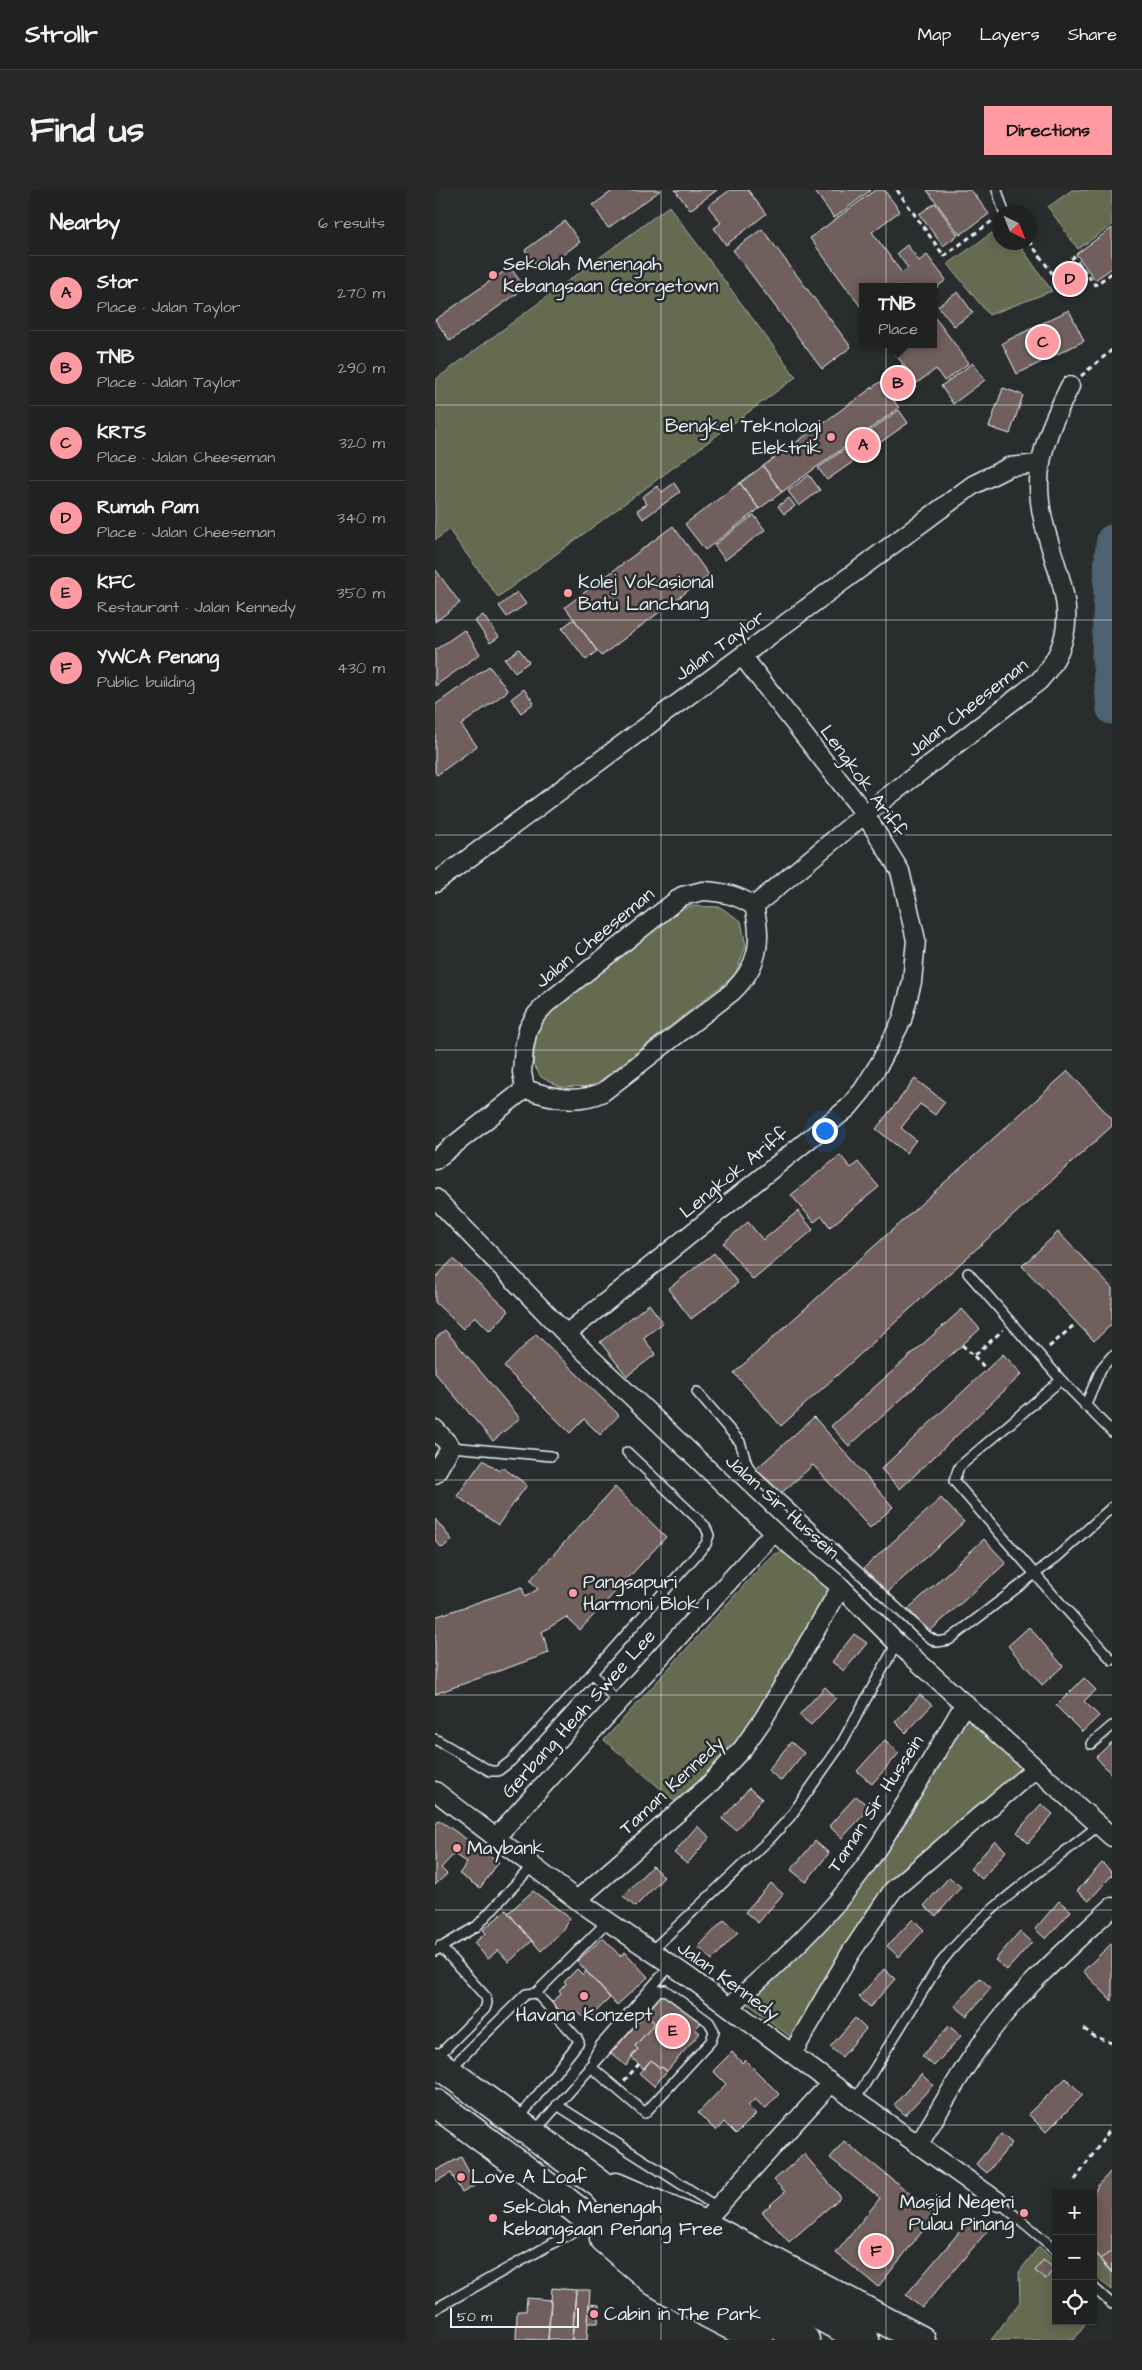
<!DOCTYPE html>
<html lang="en">
<head>
<meta charset="utf-8">
<style>
  body { margin:0; font-family:"Architects Daughter",sans-serif; background:#282a2a; color:#f1f3f6 }
  .controls { position:absolute; right:15px; bottom:15px; display:grid; overflow:hidden; border-radius:0px; box-shadow:0 2px 12px #0003 }
  .controls button { width:45px; height:45px; display:grid; place-items:center; padding:0; border:0; border-bottom:1px solid #3d3f40; background:#202222; color:#f1f3f6; font:25px sans-serif }
  .compass { position:absolute; left:557px; top:15px; width:45px; height:45px; border-radius:50%; background:#202222; box-shadow:0 2px 12px #0003; rotate:137deg }
  .scale { position:absolute; left:15px; bottom:12px; width:129px; box-sizing:border-box; padding-left:5px; border:2px solid #e8f1f8; border-top:0; font-size:14px; line-height:18px; white-space:nowrap; color:#e8f1f8; -webkit-text-stroke:4px #2a2d2e; paint-order:stroke }
  .you { position:absolute; left:389px; top:940px; width:18px; height:18px; margin:-12px; border:4px solid #fff; border-radius:50%; background:#1a73e8; box-shadow:0 0 0 8px #1a73e833 }
  .badge { display:grid; place-items:center; width:32px; height:32px; border-radius:50%; background:#ff9aa2; color:#111; font-size:16px; font-weight:700 }
  .pin { position:absolute; translate:-50% -50%; border:2px solid #fff; box-shadow:0 1px 5px #0006 }
  .popup { position:absolute; left:424px; top:93px; width:78px; height:65px; box-sizing:border-box; display:grid; place-content:center; border-radius:0px; background:#202222; filter:drop-shadow(0 1px 4px #0005); font-size:16px; white-space:nowrap; color:#a2a4a5 }
  .popup b { font-size:19px; color:#f1f3f6 }
  .popup::after { content:''; position:absolute; left:50%; top:100%; margin-left:-10px; border:10px solid transparent; border-top-color:#202222 }
  .list { margin:0; padding:0; list-style:none }
  h2 { display:flex; justify-content:space-between; align-items:center; height:65px; margin:0; padding:0 20px; font-size:21px }
  h2 small { font-size:16px; font-weight:400; color:#a2a4a5 }
  .list li { display:grid; grid-template-columns:32px 1fr auto; gap:15px; align-items:center; box-sizing:border-box; height:75px; padding:0 20px; border-top:1px solid #3d3f40 }
  .list b { display:block; font-size:19px; white-space:nowrap }
  .list p { margin:0; font-size:16px; white-space:nowrap; color:#a2a4a5 }
  .list em { font-size:16px; font-style:normal; color:#a2a4a5 }
  .icon { flex:none; width:28px; height:28px; fill:none; stroke:currentColor; stroke-width:2; stroke-linecap:round; stroke-linejoin:round }
  .map { position:relative; flex:none; width:677px; height:2150px; overflow:hidden; border-radius:0px }
  header { display:flex; align-items:center; gap:30px; box-sizing:border-box; height:70px; padding:0 25px; background:#202222; border-bottom:1px solid #3d3f40 }
  header strong { font-size:24px }
  nav { display:flex; gap:28px; margin-inline-start:auto; font-size:18px }
  .intro { display:flex; align-items:center; justify-content:space-between; box-sizing:border-box; height:120px; padding:0 30px }
  h1 { margin:0; font-size:35px }
  .button { padding:12px 22px; border-radius:0px; background:#ff9aa2; color:#111; font-size:18px; font-weight:700 }
  main { display:flex; gap:30px; padding:0 30px }
  aside { flex:1; background:#202222; border-radius:0px; box-shadow:0 2px 12px #0003 }
  .map>svg:first-child { display:block }
  .green { fill:#656b51; stroke:#a6aea4 }
  .lines { fill:none; stroke-linecap:round; stroke-linejoin:round }
  .river { stroke:#4d6371; stroke-width:31 }
  .building { fill:#715e5d; stroke:#e8f1f8 }
  .service-casing { stroke:#e8f1f8; stroke-width:12 }
  .minor-casing { stroke:#e8f1f8; stroke-width:21 }
  .trunk-casing { stroke:#e8f1f8; stroke-width:31 }
  .path { stroke:#e8f1f8; stroke-width:3; stroke-dasharray:5 4; stroke-linecap:butt }
  .service { stroke:#2a2d2e; stroke-width:9 }
  .minor { stroke:#2a2d2e; stroke-width:18 }
  .trunk { stroke:#2a2d2e; stroke-width:28 }
  .grid { fill:none; stroke:#e8f1f8; stroke-width:1; stroke-opacity:0.55 }
  .poi-dot { fill:#ff9aa2; stroke:#2a2d2e; stroke-width:2 }
  .labels { text-anchor:middle; dominant-baseline:central; stroke-width:5; stroke-linejoin:round; paint-order:stroke }
  .poi-label { font-size:19px; fill:#e8f1f8; stroke:#2a2d2e; text-anchor:start }
  .street-label { font-size:19px; fill:#e8f1f8; stroke:#2a2d2e }
</style>
</head>
<body>
<header>
<strong>Strollr</strong>
<nav><a>Map</a><a>Layers</a><a>Share</a></nav>
</header>
<div class="intro"><h1>Find us</h1><a class="button">Directions</a></div>
<main>
<aside>
<h2>Nearby<small>6 results</small></h2>
<ul class="list">
<li><span class="badge">A</span><div><b>Stor</b><p>Place · Jalan Taylor</p></div><em>270 m</em></li>
<li><span class="badge">B</span><div><b>TNB</b><p>Place · Jalan Taylor</p></div><em>290 m</em></li>
<li><span class="badge">C</span><div><b>KRTS</b><p>Place · Jalan Cheeseman</p></div><em>320 m</em></li>
<li><span class="badge">D</span><div><b>Rumah Pam</b><p>Place · Jalan Cheeseman</p></div><em>340 m</em></li>
<li><span class="badge">E</span><div><b>KFC</b><p>Restaurant · Jalan Kennedy</p></div><em>350 m</em></li>
<li><span class="badge">F</span><div><b>YWCA Penang</b><p>Public building</p></div><em>430 m</em></li>
</ul>
</aside>
<div class="map">
<svg width="677" height="2150" viewBox="0 0 677 2150">
  <rect width="100%" height="100%" fill="#2a2d2e"/>
  <filter id="ink" filterUnits="userSpaceOnUse"><feTurbulence type="fractalNoise" baseFrequency=".02" numOctaves="2"/><feDisplacementMap in="SourceGraphic" scale="10" xChannelSelector="R" yChannelSelector="G"/><feConvolveMatrix kernelMatrix="1 2 1 2 8 2 1 2 1" color-interpolation-filters="sRGB"/></filter>
  <g filter="url(#ink)">
    <path class="green" d="M637,0H677V35L643,59L613,17Z
      M234,16L361,187L63,407L14,340L0,350V190Z
      M564,38V52L583,53L617,101L554,125L513,74Z
      M256,716L285,717L306,731L311,756L300,785L159,896L126,897L106,887L98,874L101,838L112,823L240,721Z
      M347,1362L394,1394L395,1400L308,1547L297,1562L242,1613L169,1550L331,1371L340,1364Z
      M535,1527L585,1575V1581L452,1696L444,1705L359,1850L311,1812L330,1798L402,1723L431,1690L531,1528Z
      M604,2056L621,2073V2131H652L639,2150H556L585,2112L584,2082Z
      M658,2058L671,2078L677,2083V2100L658,2085Z"/>
    <g class="lines">
      <path class="river" d="M677,350L675,364L672,465L677,519"/>
    </g>
    <path class="building" d="M179,0H226L173,38L158,15Z
      M240,0H282L255,20Z
      M295,0H313L331,24L291,55L279,38L286,33L273,16Z
      M379,0H436L399,28Z
      M440,0H449L465,21L437,42L467,83L473,78L462,63L472,55L484,71L492,65L511,90L498,100V97H428V120L375,48Z
      M492,0H536L554,24L525,45Z
      M500,13L523,45L508,56L484,24Z
      M130,31L145,52L106,81L90,60Z
      M677,38V78L660,90L641,64Z
      M327,39L416,157L387,179L298,60Z
      M637,76L648,90L632,102L621,88Z
      M75,77L90,98L15,151L0,130Z
      M523,102L538,123L519,136L503,116Z
      M634,120L649,151L582,184L567,153Z
      M498,125L534,173L509,191L501,179L482,193L453,154H498Z
      M538,173L550,190L518,214L506,196Z
      M467,175L481,196L460,211L446,191Z
      M445,192L464,218L347,302L328,276Z
      M568,198L588,205L575,244L554,237Z
      M464,220L473,233L392,290L383,278Z
      M328,276L347,302L324,319L305,293Z
      M374,285L385,300L364,316L353,301Z
      M239,293L245,302L208,329L202,320L212,314L207,307L222,296L227,302Z
      M305,293L324,319L270,360L250,334Z
      M354,308L360,316L349,324L343,316Z
      M319,325L330,340L290,370L279,355Z
      M238,336L274,385L166,466L130,417Z
      M0,379L25,413L0,432Z
      M82,402L91,414L72,427L64,416Z
      M48,425L64,447L55,453L40,431Z
      M139,429L162,461L151,470L127,438Z
      M29,440L45,464L0,496V460Z
      M84,459L94,472L80,482L70,469Z
      M54,476L73,501L26,535L42,556L2,585L0,582V515Z
      M89,499L99,513L86,523L76,509Z
      M633,881L677,929V936L346,1236L299,1183Z
      M480,889L510,912L500,925L485,914L466,938L481,950L471,963L441,939Z
      M405,965L416,978L423,972L444,997L395,1037L387,1026L379,1032L356,1005Z
      M363,1021L378,1040L318,1090L288,1053L313,1032L328,1050Z
      M623,1042L677,1098V1134L659,1151L587,1076Z
      M279,1063L303,1093L256,1129L233,1099Z
      M18,1069L74,1121L55,1141L40,1126L28,1139L0,1112V1088Z
      M214,1114L228,1133L208,1148L221,1164L192,1186L165,1152Z
      M527,1119L545,1139L414,1256L396,1236Z
      M10,1140L85,1228L58,1251L0,1183V1149Z
      M101,1144L184,1225L165,1245L149,1229L135,1243L69,1177Z
      M568,1164L587,1184L465,1299L446,1279Z
      M379,1227L458,1317L435,1338L378,1275L343,1306L320,1280Z
      M48,1270L64,1281L67,1277L92,1295L63,1335L22,1306Z
      M180,1297L231,1347L145,1440L131,1427L107,1442L114,1463L0,1504V1427L87,1397L90,1407L103,1399L95,1390Z
      M506,1308L529,1332L452,1403L429,1378Z
      M0,1329L17,1350L7,1358L0,1350Z
      M549,1349L571,1373L494,1442L473,1419Z
      M594,1437L628,1476L607,1495L573,1456Z
      M419,1444L432,1453L409,1481L397,1472Z
      M649,1488L661,1500L649,1511L664,1526L647,1542L621,1516Z
      M390,1497L401,1508L376,1535L364,1525Z
      M485,1505L497,1515L471,1543L460,1532Z
      M450,1550L464,1563L437,1594L422,1581Z
      M356,1552L369,1563L346,1591L333,1580Z
      M677,1552V1585L661,1567Z
      M314,1598L327,1609L301,1640L287,1629Z
      M421,1606L435,1618L407,1648L394,1636Z
      M606,1614L618,1624L593,1653L582,1642Z
      M4,1630L64,1672L45,1698L24,1684L32,1673L19,1664L6,1678L12,1684L0,1695V1636Z
      M262,1636L275,1647L252,1674L239,1663Z
      M380,1651L394,1663L371,1692L356,1680Z
      M560,1651L571,1661L547,1689L535,1679Z
      M667,1673L677,1682V1685L654,1711L642,1701Z
      M217,1676L229,1687L200,1717L188,1706Z
      M514,1687L526,1697L501,1726L489,1716Z
      M336,1693L348,1704L323,1733L310,1722Z
      M98,1701L135,1728L126,1742L106,1761L73,1723Z
      M624,1711L636,1721L611,1749L600,1739Z
      M71,1720L97,1751L74,1772L63,1760L53,1769L39,1753L51,1743L48,1740Z
      M478,1729L489,1740L464,1767L452,1756Z
      M289,1730L303,1742L277,1770L263,1757Z
      M585,1741L597,1752L572,1780L560,1770Z
      M168,1748L185,1766L190,1762L213,1787L182,1815L142,1771Z
      M677,1753V1811L648,1781Z
      M142,1779L148,1785L151,1781L175,1808L152,1830L139,1819L130,1827L116,1813L126,1804L124,1801L131,1794L129,1792Z
      M449,1779L460,1789L435,1817L424,1807Z
      M545,1788L556,1798L532,1826L520,1816Z
      M228,1803L266,1833L260,1839L265,1843L232,1881L227,1877L225,1878L216,1870L209,1879L196,1867L203,1859L200,1856L220,1833L210,1824Z
      M210,1824L220,1833L200,1856L203,1859L191,1876L176,1863Z
      M420,1828L431,1839L407,1867L395,1857Z
      M514,1836L526,1846L499,1876L487,1866Z
      M297,1862L307,1873L310,1870L344,1904L330,1919L320,1909L313,1916L321,1924L301,1944L289,1932L281,1941L263,1923L291,1894L278,1881Z
      M216,1870L225,1878L227,1877L232,1881L219,1896L204,1883Z
      M486,1884L498,1895L470,1925L459,1915Z
      M631,1888L648,1905L611,1942L593,1924Z
      M566,1944L577,1953L552,1983L541,1974Z
      M409,1951L501,2024L443,2097L401,2063L445,2008L395,1968Z
      M369,1964L406,2007L354,2052L327,2022L350,2002L339,1990Z
      M26,1967L41,1995L27,2003L16,1983L0,1992V1981Z
      M677,1980V2083L671,2078L658,2058V2005L663,1995Z
      M537,2027L553,2040L487,2118L471,2105Z
      M677,2061V2083L665,2069Z
      M608,2070L619,2078L611,2089L600,2081Z
      M117,2098L141,2100L137,2150H113Z
      M141,2100H155L152,2150H137Z
      M92,2108L116,2110L113,2150L81,2149L82,2121H91Z
      M154,2114L164,2115L163,2133H153Z"/>
    <g class="lines">
      <g class="service-casing">
        <path id="service" d="M562,0L569,22
          M533,1083L626,1190L677,1242
          M626,1190L524,1277L519,1291L619,1406L677,1470
          M262,1202L305,1252L312,1274L318,1284L492,1446L502,1452L514,1450L622,1367L677,1317
          M650,1216L666,1179L677,1166
          M16,1257L116,1266
          M183,1513L157,1483L271,1354L274,1345L270,1336L192,1262
          M0,1549L55,1581H63L76,1571L157,1483
          M656,1554L677,1536
          M0,1761L42,1736L97,1676
          M216,1761L336,1648L355,1627L405,1556L462,1453
          M101,1803L173,1731
          M0,1869L50,1819L52,1813L51,1807L5,1756
          M158,1869L165,1856L236,1775
          M15,1879L91,1804L101,1803L142,1848L144,1852L83,1930
          M420,1910L504,1775C545,1721 611,1678 664,1635
          M122,1915L282,2017
          M100,1941L223,1801L230,1800L274,1832L279,1841L276,1851L210,1923L155,1876
          M564,2012L621,2060
          M658,2097L677,2114
          M0,2119L154,2033"/>
      </g>
      <g class="minor-casing">
        <path id="minor" d="M0,693L538,295L574,277L604,274
          M268,701C288,702 302,705 319,716C328,752 323,777 297,802L168,902C142,914 117,908 90,899L87,882L89,858L93,839L101,825L111,814L247,706Z
          M319,716L430,624L604,491C666,423 603,368 604,293C604,260 620,226 635,196
          M0,970L90,899
          M0,1008L131,1144L280,1286L339,1342L406,1397L462,1453L677,1647
          M131,1144L413,918L428,900L446,871L467,830L477,792L481,750L470,702L465,681L430,624L308,467
          M0,1239L16,1257L0,1284
          M0,1601L142,1710L255,1788L396,1893L564,2012
          M61,1647L339,1342
          M142,1710L271,1598L308,1558L329,1528L406,1397
          M294,1817C343,1774 393,1729 431,1675C467,1623 498,1567 530,1513
          M357,1864L415,1764L458,1700L601,1578
          M484,1954C509,1913 532,1870 562,1833C596,1790 638,1754 677,1717
          M267,2034L396,1893"/>
      </g>
      <g class="trunk-casing">
        <path id="trunk" d="M0,1872L165,1994L181,2011L238,2049L430,2150
          M0,1913L92,1981L157,2032L178,2037L246,2083L370,2150
          M181,1997L267,2034L486,2150
          M169,2049L220,2092L272,2123L324,2150"/>
      </g>
      <path class="path" d="M462,0L509,66L560,29
        M594,51L617,83L639,67L660,95L677,83
        M646,186L677,160
        M527,1155L539,1166L568,1140
        M614,1157L638,1136
        M539,1166L551,1179
        M649,1839L659,1846L677,1853
        M189,1891L204,1874
        M640,1990L677,1937"/>
      <use href="#service" class="service"/>
      <use href="#minor" class="minor"/>
      <use href="#trunk" class="trunk"/>
    </g>
  </g>
  <path class="grid" d="M226,0V2150M451,0V2150M0,215H677M0,430H677M0,645H677M0,860H677M0,1075H677M0,1290H677M0,1505H677M0,1720H677M0,1935H677"/>
  <g class="poi-dot">
    <circle cx="58" cy="85" r="5"/>
    <circle cx="396" cy="247" r="5"/>
    <circle cx="133" cy="403" r="5"/>
    <circle cx="138" cy="1403" r="5"/>
    <circle cx="22" cy="1658" r="5"/>
    <circle cx="149" cy="1806" r="5"/>
    <circle cx="26" cy="1987" r="5"/>
    <circle cx="589" cy="2023" r="5"/>
    <circle cx="58" cy="2028" r="5"/>
    <circle cx="159" cy="2124" r="5"/>
  </g>
  <g class="labels">
    <g class="poi-label">
      <text x="68" y="74">Sekolah Menengah<tspan x="68" dy="22">Kebangsaan Georgetown</tspan></text>
      <text x="386" y="236" text-anchor="end">Bengkel Teknologi<tspan x="386" dy="22">Elektrik</tspan></text>
      <text x="143" y="392">Kolej Vokasional<tspan x="143" dy="22">Batu Lanchang</tspan></text>
      <text x="148" y="1392">Pangsapuri<tspan x="148" dy="22">Harmoni Blok 1</tspan></text>
      <text x="32" y="1658">Maybank</text>
      <text x="149" y="1825" text-anchor="middle">Havana Konzept</text>
      <text x="36" y="1987">Love A Loaf</text>
      <text x="579" y="2012" text-anchor="end">Masjid Negeri<tspan x="579" dy="22">Pulau Pinang</tspan></text>
      <text x="68" y="2017">Sekolah Menengah<tspan x="68" dy="22">Kebangsaan Penang Free</tspan></text>
      <text x="169" y="2124">Cabin in The Park</text>
    </g>
    <g class="street-label">
      <text transform="translate(285 456) rotate(-36)">Jalan Taylor</text>
      <text transform="translate(533 518) rotate(-38)">Jalan Cheeseman</text>
      <text transform="translate(428 591) rotate(54)">Lengkok Ariff</text>
      <text transform="translate(160 748) rotate(-39)">Jalan Cheeseman</text>
      <text transform="translate(299 983) rotate(-39)">Lengkok Ariff</text>
      <text transform="translate(347 1317) rotate(42)">Jalan Sir Hussein</text>
      <text transform="translate(144 1524) rotate(-48)">Gerbang Heah Swee Lee</text>
      <text transform="translate(237 1596) rotate(-43)">Taman Kennedy</text>
      <text transform="translate(441 1614) rotate(-57)">Taman Sir Hussein</text>
      <text transform="translate(293 1791) rotate(36)">Jalan Kennedy</text>
    </g>
  </g>
</svg>
<div class="controls">
<button>+</button>
<button>−</button>
<button><svg class="icon" aria-label="locate" viewBox="0 0 24 24"><circle cx="12" cy="12" r="6"/><path d="M12 2v4M12 18v4M2 12h4M18 12h4"/></svg></button>
</div>
<svg class="compass" viewBox="-18 -18 36 36"><path d="M0-13l5 13h-10z" fill="#e53935"/><path d="M0 13l5-13h-10z" fill="#a2a4a5"/></svg>
<div class="scale">50 m</div>
<div class="you"></div>
<div class="pin badge" style="left:428px;top:255px">A</div>
<div class="pin badge" style="left:463px;top:193px">B</div>
<div class="popup"><b>TNB</b>Place</div>
<div class="pin badge" style="left:608px;top:152px">C</div>
<div class="pin badge" style="left:635px;top:89px">D</div>
<div class="pin badge" style="left:238px;top:1841px">E</div>
<div class="pin badge" style="left:441px;top:2061px">F</div>
</div>
</main>
</body>
</html>
